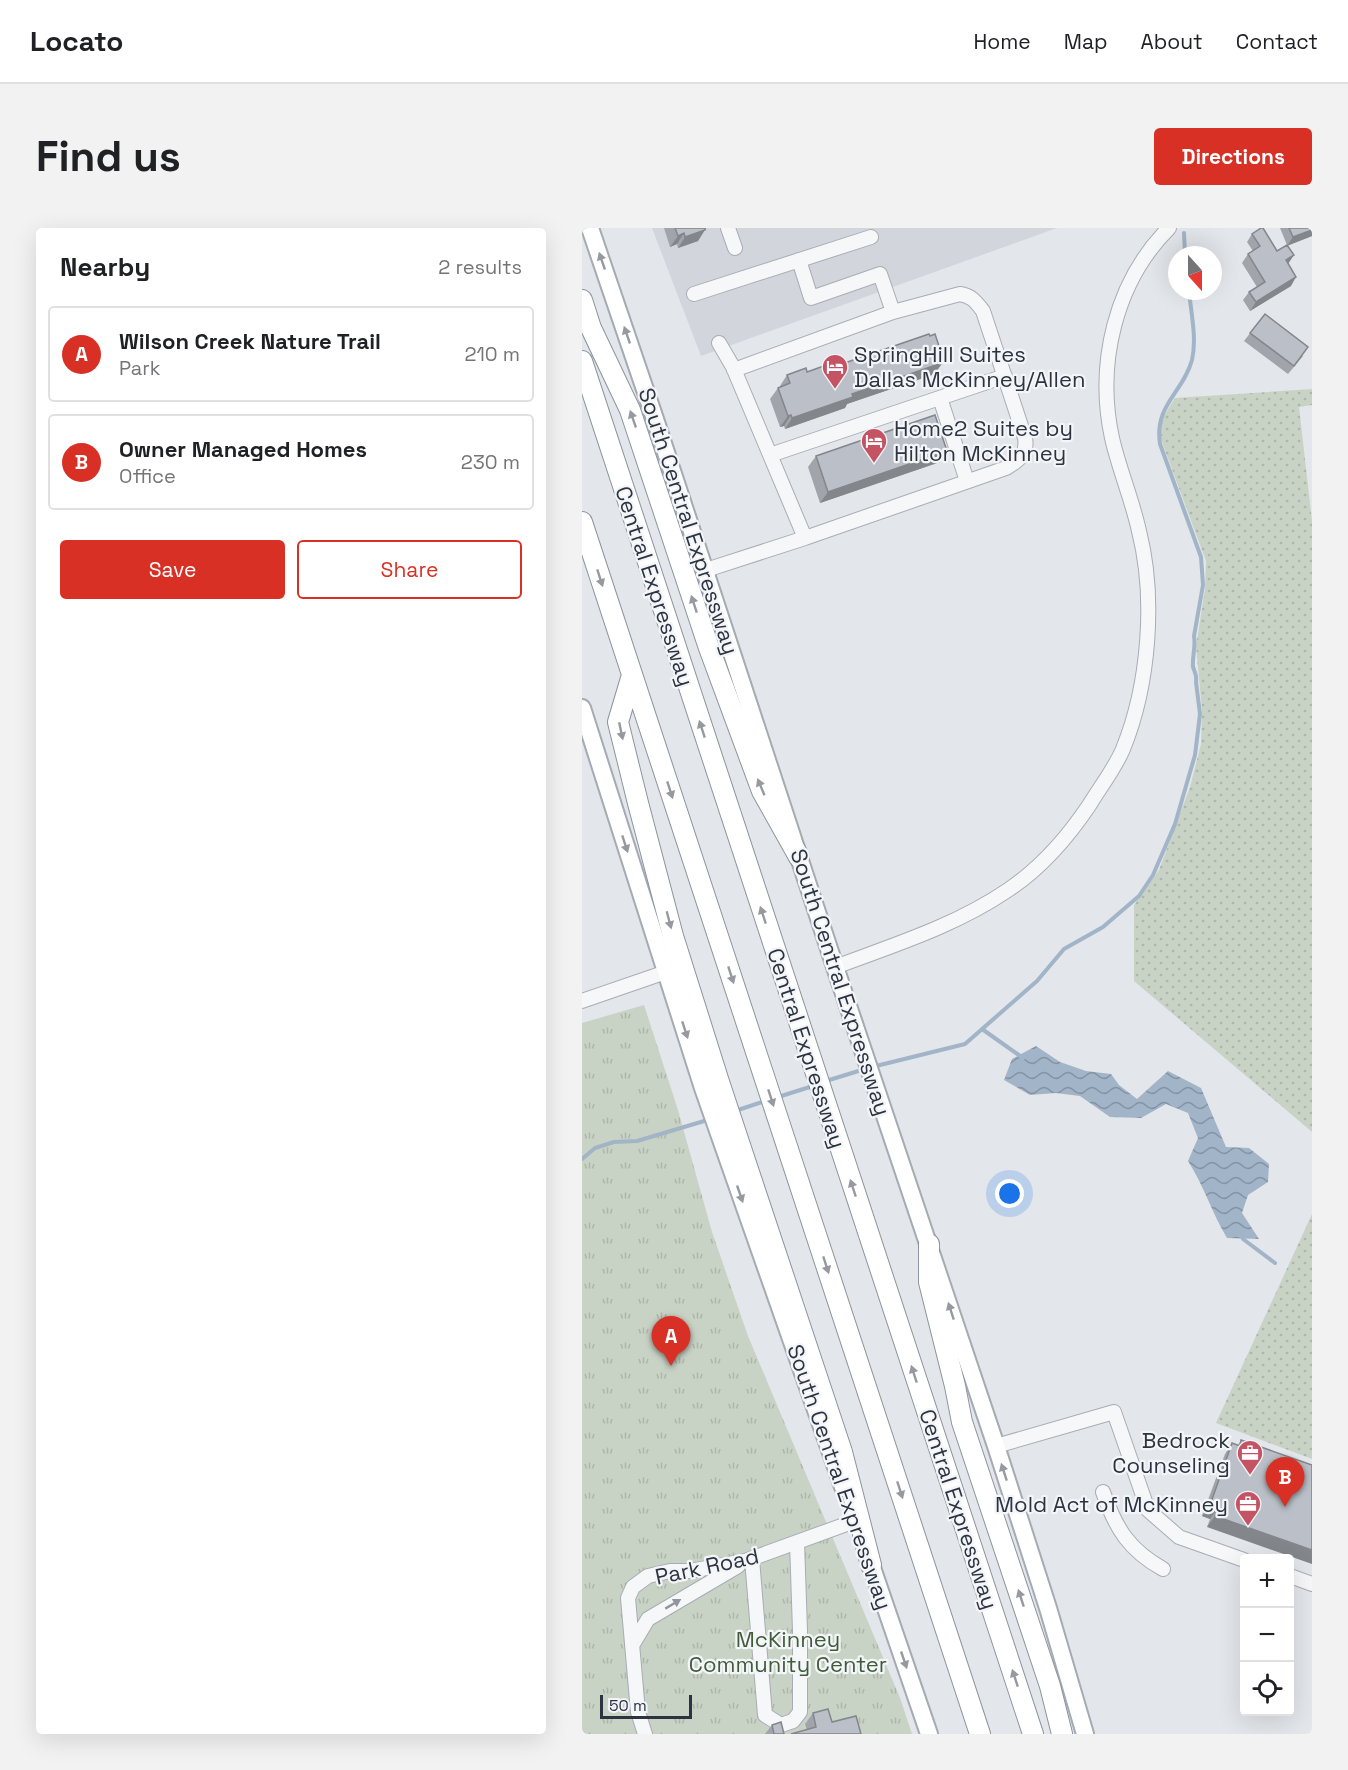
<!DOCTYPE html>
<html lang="en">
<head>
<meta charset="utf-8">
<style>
  body { margin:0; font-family:"Space Grotesk",sans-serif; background:#f2f2f2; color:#202124 }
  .controls { position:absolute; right:18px; bottom:18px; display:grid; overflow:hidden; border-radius:6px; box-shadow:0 6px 24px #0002 }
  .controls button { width:54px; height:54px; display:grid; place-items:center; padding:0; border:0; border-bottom:2px solid #e0e0e0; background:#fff; color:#202124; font:30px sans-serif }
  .compass { position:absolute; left:586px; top:18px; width:54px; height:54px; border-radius:50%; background:#fff; box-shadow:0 6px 24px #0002; rotate:159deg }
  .scale { position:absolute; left:18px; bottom:15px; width:92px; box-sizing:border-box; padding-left:6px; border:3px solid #2c3441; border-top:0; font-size:16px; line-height:21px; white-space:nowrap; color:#2c3441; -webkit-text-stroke:4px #f3f5f8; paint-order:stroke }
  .you { position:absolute; left:428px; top:966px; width:21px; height:21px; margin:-15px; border:4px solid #fff; border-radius:50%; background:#1a73e8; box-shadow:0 0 0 9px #1a73e833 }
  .badge { display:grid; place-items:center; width:39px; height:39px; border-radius:50%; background:#d93025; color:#fff; font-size:20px; font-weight:700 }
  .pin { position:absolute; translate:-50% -50px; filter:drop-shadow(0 2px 3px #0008) }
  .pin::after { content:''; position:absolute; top:32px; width:21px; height:18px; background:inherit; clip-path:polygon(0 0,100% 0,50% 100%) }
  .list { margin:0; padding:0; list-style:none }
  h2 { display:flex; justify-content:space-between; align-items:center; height:78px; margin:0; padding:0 24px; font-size:26px }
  h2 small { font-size:20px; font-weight:400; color:#757577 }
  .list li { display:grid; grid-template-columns:39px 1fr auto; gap:18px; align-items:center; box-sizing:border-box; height:96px; margin:0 12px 12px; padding:0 12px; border:2px solid #e0e0e0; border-radius:6px }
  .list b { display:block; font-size:22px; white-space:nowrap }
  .list p { margin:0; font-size:20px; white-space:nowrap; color:#757577 }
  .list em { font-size:20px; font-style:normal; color:#757577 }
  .actions { display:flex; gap:12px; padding:18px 24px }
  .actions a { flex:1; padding:14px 0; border:2px solid #d93025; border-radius:6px; text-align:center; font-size:21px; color:#d93025 }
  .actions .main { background:#d93025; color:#fff }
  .icon { flex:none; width:33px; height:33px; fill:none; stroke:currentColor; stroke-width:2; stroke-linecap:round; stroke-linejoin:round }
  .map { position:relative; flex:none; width:730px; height:1506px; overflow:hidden; border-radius:6px }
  header { display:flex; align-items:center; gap:36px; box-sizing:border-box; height:84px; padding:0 30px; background:#fff; border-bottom:2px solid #e0e0e0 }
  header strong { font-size:28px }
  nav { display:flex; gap:33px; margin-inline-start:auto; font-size:21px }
  .intro { display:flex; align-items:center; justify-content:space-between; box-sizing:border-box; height:144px; padding:0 36px }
  h1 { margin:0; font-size:42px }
  .button { padding:15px 27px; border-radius:6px; background:#d93025; color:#fff; font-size:21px; font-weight:700 }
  main { display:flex; gap:36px; padding:0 36px }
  aside { flex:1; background:#fff; border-radius:6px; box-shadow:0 6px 24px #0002 }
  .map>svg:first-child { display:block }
  .built { fill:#d2d5dc }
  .grass { fill:url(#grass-dots) }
  .park { fill:url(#park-tufts) }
  .water { fill:url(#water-waves) }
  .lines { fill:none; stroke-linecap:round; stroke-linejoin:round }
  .stream { stroke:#a2b4c7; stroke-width:4 }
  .minor-casing { stroke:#a8adb4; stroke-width:16 }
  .major-casing { stroke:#a4abb5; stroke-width:20 }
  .highway-casing { stroke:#8c94a0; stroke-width:22 }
  .minor { stroke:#f6f7f9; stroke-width:14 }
  .major { stroke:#fff; stroke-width:16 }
  .highway { stroke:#fff; stroke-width:20 }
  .wall { fill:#a1a4ab }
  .shaded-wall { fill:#83868b }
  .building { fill:#bbbfc7; stroke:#83868b; stroke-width:1.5 }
  .oneway { fill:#969aa0 }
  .oneway2 { fill:#91969d }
  .labels { text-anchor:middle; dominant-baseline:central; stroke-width:4.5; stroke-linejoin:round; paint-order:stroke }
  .poi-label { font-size:22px; fill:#2c3441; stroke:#f3f5f8; text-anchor:start }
  .street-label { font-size:22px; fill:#2c3441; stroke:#f3f5f8 }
  .park-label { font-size:22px; fill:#415c3b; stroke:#f3f5f8 }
</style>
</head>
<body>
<header>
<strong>Locato</strong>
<nav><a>Home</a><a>Map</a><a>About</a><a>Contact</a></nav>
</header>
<div class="intro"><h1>Find us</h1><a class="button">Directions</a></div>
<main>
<aside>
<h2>Nearby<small>2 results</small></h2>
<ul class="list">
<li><span class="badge">A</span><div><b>Wilson Creek Nature Trail</b><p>Park</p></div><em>210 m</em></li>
<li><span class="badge">B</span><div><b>Owner Managed Homes</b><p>Office</p></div><em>230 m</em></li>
</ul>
<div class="actions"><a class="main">Save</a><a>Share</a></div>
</aside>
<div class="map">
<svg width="730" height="1506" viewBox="0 0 730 1506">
  <defs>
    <pattern id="grass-dots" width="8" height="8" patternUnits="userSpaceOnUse" patternTransform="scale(1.5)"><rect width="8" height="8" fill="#c9d3c5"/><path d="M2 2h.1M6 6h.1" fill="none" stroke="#adb6aa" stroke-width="1.8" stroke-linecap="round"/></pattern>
    <pattern id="park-tufts" width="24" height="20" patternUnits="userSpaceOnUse" patternTransform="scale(1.5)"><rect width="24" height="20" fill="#c9d3c5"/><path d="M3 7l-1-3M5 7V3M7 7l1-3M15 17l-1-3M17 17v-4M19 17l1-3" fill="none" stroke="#adb6aa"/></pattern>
    <pattern id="water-waves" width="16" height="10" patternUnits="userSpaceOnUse" patternTransform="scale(1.5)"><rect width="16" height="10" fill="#a2b4c7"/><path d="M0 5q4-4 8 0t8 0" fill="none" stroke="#8493a3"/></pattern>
  </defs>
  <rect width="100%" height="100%" fill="#e3e6ea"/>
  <path class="built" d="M70,0H475L119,128Z"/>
  <path class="grass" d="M730,161V177L717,179L730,293V904L552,753V677L577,642L608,559L619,516L620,482L614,418L623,361L624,333L578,209L580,191L593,170Z
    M730,986V1231L634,1195Z"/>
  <path class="park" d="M62,777L96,882L130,1004L166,1108L318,1470L330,1506H0V795Z"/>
  <path class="water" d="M454,818L478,834L504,843L529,846L537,857L555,871L586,843L619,860L644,919L667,920L687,936L686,954L666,967L660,985L677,1011L645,1010C630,985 622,958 606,933L616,910L606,885L584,876L559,890L528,889L498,868L474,865L448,867L422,852L430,831Z"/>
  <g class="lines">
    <path class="stream" d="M602,5L603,27
      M400,801L441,830
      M290,839L383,816L455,753L482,721L521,699L557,668L571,647L593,596L613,527L618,486L614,454C615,447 613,445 611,439C610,429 614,418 612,408L621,357L619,329L578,216C572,177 601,165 610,132C615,110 609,85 607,63
      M244,853L283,841
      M196,869L231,858
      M153,883L183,873
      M0,931L13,920L32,914L55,913L129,891
      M659,1006L661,1011L693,1035"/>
    <g class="minor-casing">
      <path id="minor" d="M146,0L153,20
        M112,66L289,9
        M137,115L151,139L223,310L424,240C436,233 446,226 443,210L401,83C394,74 390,68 378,66L311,84L298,46L229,70L217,32
        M152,142L311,84
        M358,170L385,253
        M188,227L423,148
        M124,342L223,310
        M253,739C312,717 373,698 426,662C459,640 486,609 508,576C519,558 533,540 541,521C567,457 574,370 557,303C550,271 537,241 530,210C514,136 533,54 587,0
        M0,773L84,744
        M414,1218L532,1184L566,1282L597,1309L662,1332
        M521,1264C534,1301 547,1322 581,1341
        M170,1331L183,1487L199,1497L211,1493L218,1484V1403L215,1314
        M708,1348L730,1356
        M51,1416L66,1391L156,1338
        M63,1506L56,1484L46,1370L51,1359L66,1348L88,1343H108L163,1333L273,1293"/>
    </g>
    <g class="major-casing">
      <path id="major" d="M8,0L73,191L253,739L414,1218L466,1380L503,1506
        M0,480L121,860L261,1259
        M285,1325L347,1506"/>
    </g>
    <g class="highway-casing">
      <path id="highway" d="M0,72L9,100L48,182L127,420L180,563L217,629
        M0,133L451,1506
        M0,294L398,1506
        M50,447L36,494L56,575L91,708L137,854L260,1224L289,1337
        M347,1016V1054L373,1158L380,1194L468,1458L480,1506"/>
    </g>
    <use href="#minor" class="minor"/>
    <use href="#major" class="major"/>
    <use href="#highway" class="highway"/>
  </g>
  <path class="wall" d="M82,0H124L116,13L96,20L95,16L88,19Z
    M698,0H730V8L706,17V36L709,58L668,83L661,72L667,64L675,59L660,35L666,26L671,23L665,14L670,6L695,23L705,17Z
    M683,86L721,128L706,146L662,113Z
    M251,139L354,144L351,145L350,147L265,176L263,180L203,201L202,198L198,199L188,171L196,160L198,159V158L205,147Z
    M234,228L358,234L238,275L226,239Z
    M659,1212L730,1237L625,1299L628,1291L620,1288L643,1226L650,1215L656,1217Z
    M231,1485L250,1494L225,1502L223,1496Z
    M190,1497L202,1506H183Z"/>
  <path class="shaded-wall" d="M121,0H124L116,13L96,20L103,9Z
    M730,2V8L705,18L711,9Z
    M102,5L95,16L88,19L96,8Z
    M712,27L706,36L704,32Z
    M714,49L709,58L668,83L674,74Z
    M362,133L354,144L351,145L350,147L265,176L263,180L203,201L210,190L270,166Z
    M209,187L202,198L198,199L206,188Z
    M365,223L358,234L238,275L246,264Z
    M628,1277L636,1280L628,1291L620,1288Z
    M633,1288L730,1322V1336L625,1299Z"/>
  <path class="building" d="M93,0H123V2L103,9L102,5L96,8Z
    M679,0H681L695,23L705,17L712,27L704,32L714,49L674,74L667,64L683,54L666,26L678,18L670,6Z
    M707,0H730V2L711,9Z
    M683,86L726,119L712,138L668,105Z
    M347,106L348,108L353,106L362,133L357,135V136L270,166L271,169L210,190L209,187L206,188L196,160L208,155L205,147L224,140L225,144L250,135L251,139Z
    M353,187L365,223L246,264L234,228Z
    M659,1212L730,1237V1322L633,1288L636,1280L628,1277L650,1215L658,1218Z
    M246,1481L250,1494L274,1488L279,1506H209L234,1499L231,1485Z
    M199,1494L202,1506H192L190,1497Z"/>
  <defs><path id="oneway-solid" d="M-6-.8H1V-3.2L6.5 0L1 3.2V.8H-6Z" transform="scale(1.5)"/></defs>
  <g class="oneway">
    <use href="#oneway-solid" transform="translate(20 33) rotate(-109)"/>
    <use href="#oneway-solid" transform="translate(45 107) rotate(-109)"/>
    <use href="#oneway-solid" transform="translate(51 191) rotate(-109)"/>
    <use href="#oneway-solid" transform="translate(18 350) rotate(72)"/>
    <use href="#oneway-solid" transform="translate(112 376) rotate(-108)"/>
    <use href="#oneway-solid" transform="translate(120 501) rotate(-108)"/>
    <use href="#oneway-solid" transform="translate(39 503) rotate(78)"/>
    <use href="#oneway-solid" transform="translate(179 559) rotate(-113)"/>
    <use href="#oneway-solid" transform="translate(88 562) rotate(72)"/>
    <use href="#oneway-solid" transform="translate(43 616) rotate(72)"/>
    <use href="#oneway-solid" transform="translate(181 687) rotate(-108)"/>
    <use href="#oneway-solid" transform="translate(87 692) rotate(75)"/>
    <use href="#oneway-solid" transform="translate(149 747) rotate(72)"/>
    <use href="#oneway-solid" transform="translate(103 802) rotate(72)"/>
    <use href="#oneway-solid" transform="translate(189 870) rotate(72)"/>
    <use href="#oneway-solid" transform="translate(271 960) rotate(-108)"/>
    <use href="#oneway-solid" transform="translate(158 966) rotate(71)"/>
    <use href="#oneway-solid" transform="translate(244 1037) rotate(72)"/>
    <use href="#oneway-solid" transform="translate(369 1083) rotate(-108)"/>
    <use href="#oneway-solid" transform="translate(332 1146) rotate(-108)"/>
    <use href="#oneway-solid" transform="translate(422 1244) rotate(-108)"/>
    <use href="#oneway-solid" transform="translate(318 1262) rotate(72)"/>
    <use href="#oneway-solid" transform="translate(439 1370) rotate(-108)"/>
    <use href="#oneway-solid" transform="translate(322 1432) rotate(71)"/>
    <use href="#oneway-solid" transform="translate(433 1450) rotate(-108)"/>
  </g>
  <use class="oneway2" href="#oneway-solid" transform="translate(91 1376) rotate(-31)"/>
  <defs>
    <g id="hotel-pin" transform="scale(1.35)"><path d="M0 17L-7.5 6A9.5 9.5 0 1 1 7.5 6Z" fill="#c45464" stroke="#f3f5f8"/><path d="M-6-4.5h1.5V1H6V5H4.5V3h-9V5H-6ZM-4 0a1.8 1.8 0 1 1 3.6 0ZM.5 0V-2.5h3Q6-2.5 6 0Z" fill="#fff"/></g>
    <g id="office-pin" transform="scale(1.35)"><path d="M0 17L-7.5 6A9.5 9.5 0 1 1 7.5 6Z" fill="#c45464" stroke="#f3f5f8"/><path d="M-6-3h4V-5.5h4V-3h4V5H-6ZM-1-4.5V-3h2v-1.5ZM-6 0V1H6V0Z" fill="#fff"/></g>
  </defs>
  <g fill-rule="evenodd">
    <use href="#hotel-pin" x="253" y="139"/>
    <use href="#hotel-pin" x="292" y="213"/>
    <use href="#office-pin" x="668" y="1225"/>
    <use href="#office-pin" x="666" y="1276"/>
  </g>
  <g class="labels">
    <g class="poi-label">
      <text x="272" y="126">SpringHill Suites<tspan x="272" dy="25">Dallas McKinney/Allen</tspan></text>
      <text x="312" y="200">Home2 Suites by<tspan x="312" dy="25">Hilton McKinney</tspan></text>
      <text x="648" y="1212" text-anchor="end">Bedrock<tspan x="648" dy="25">Counseling</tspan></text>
      <text x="646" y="1276" text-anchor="end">Mold Act of McKinney</text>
    </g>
    <g class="street-label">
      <text transform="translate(107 293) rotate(72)">South Central Expressway</text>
      <text transform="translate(73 358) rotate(72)">Central Expressway</text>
      <text transform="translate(259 754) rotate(72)">South Central Expressway</text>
      <text transform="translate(225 820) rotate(72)">Central Expressway</text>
      <text transform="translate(258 1249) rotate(71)">South Central Expressway</text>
      <text transform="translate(377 1281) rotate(72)">Central Expressway</text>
      <text transform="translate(125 1338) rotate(-12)">Park Road</text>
    </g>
    <g class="park-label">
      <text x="206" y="1411">McKinney<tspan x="206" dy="25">Community Center</tspan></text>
    </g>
  </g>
</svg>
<div class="controls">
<button>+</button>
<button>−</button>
<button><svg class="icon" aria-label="locate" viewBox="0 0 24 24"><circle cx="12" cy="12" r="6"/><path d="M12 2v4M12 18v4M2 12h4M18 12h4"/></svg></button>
</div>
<svg class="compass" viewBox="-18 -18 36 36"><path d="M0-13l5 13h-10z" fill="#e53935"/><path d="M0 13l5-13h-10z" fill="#757577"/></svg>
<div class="scale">50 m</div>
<div class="you"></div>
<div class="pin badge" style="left:89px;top:1138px">A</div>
<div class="pin badge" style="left:703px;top:1279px">B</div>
</div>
</main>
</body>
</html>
